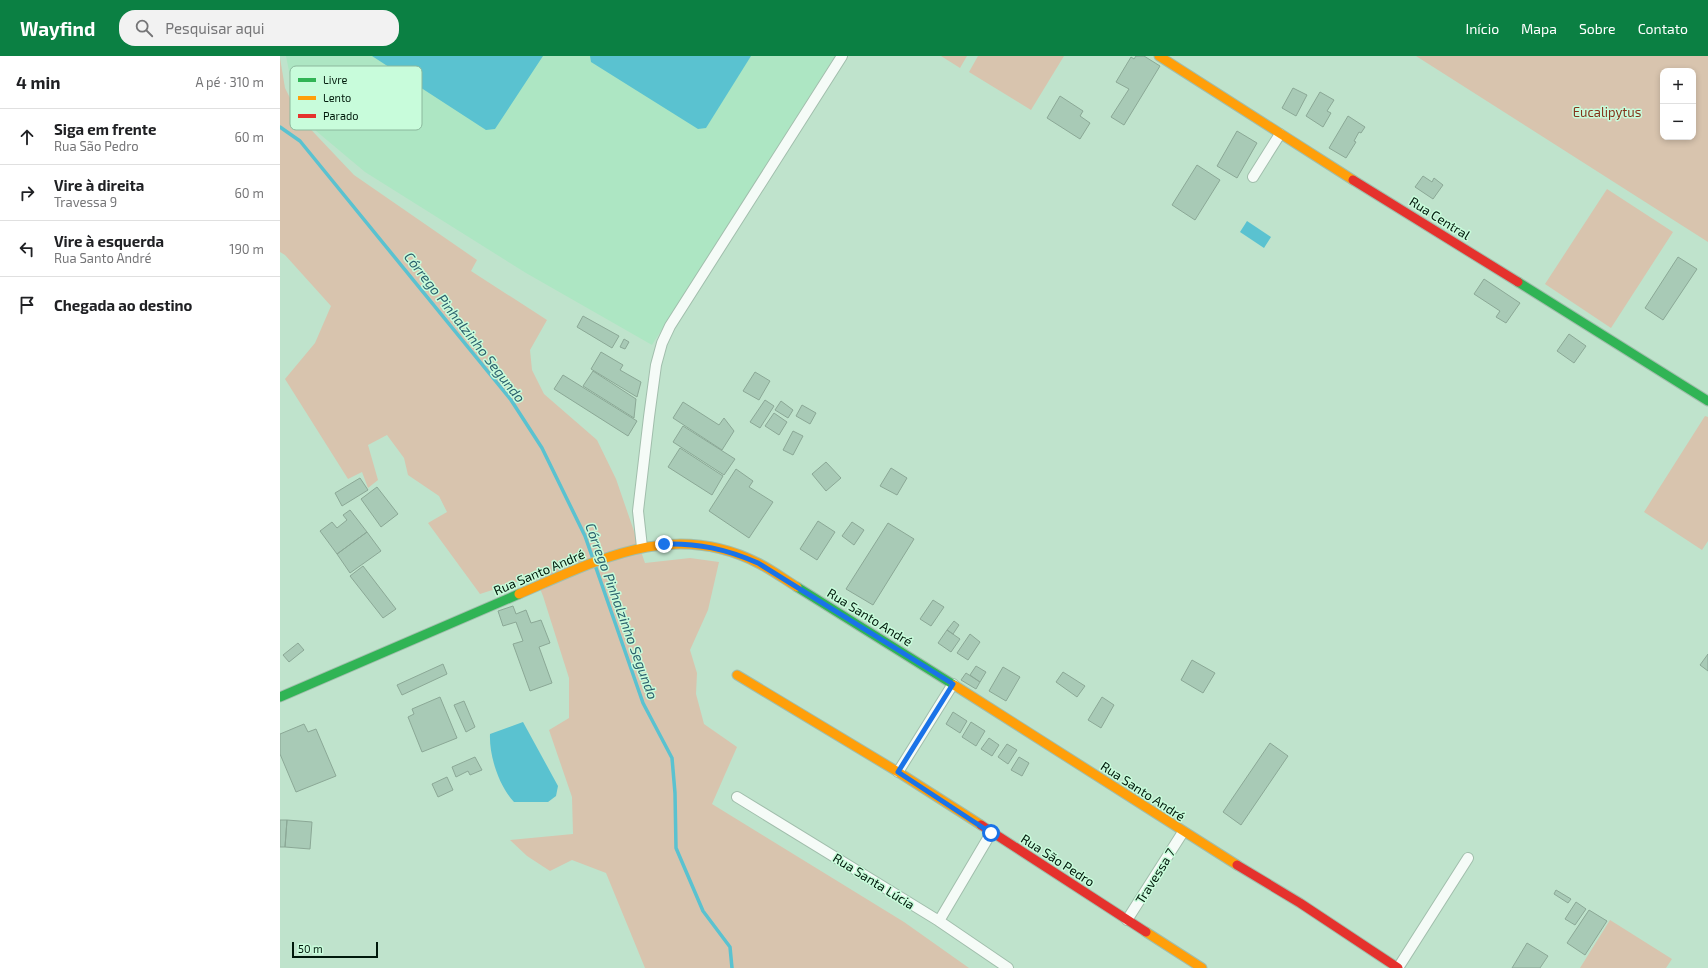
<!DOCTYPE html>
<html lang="pt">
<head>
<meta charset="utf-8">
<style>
  body { margin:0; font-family:"Exo 2",sans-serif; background:#f2f2f2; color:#202124 }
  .controls { position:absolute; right:12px; top:12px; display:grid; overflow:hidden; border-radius:8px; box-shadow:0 2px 6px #0003 }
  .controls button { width:36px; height:36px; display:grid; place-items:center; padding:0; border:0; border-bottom:1px solid #e0e0e0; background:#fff; color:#202124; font:20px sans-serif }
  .scale { position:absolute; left:12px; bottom:10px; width:86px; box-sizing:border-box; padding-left:4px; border:2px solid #00190b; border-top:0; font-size:11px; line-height:14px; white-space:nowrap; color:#00190b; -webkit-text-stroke:3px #c8fcdb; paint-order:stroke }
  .stop { position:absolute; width:12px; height:12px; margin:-9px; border:3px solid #1a73e8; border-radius:50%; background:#fff }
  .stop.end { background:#1a73e8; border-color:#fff; box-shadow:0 1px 4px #0008 }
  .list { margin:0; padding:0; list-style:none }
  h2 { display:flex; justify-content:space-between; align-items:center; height:52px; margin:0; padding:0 16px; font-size:17px }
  h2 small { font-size:13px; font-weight:400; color:#757577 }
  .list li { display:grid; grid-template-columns:26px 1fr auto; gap:12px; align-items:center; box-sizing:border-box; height:56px; padding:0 16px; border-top:1px solid #e0e0e0 }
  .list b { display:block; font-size:15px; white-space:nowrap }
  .list p { margin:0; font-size:13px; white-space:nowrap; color:#757577 }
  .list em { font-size:13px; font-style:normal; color:#757577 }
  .icon { flex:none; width:22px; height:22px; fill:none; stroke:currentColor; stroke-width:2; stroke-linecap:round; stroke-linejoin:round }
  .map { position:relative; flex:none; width:1428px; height:912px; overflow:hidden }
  header { display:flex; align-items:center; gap:24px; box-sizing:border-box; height:56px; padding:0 20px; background:#0b8043; color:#fff }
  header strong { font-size:19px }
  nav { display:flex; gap:22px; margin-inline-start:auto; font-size:14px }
  .search { width:280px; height:36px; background:#f2f2f2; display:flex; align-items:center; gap:10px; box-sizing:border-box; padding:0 14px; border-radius:16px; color:#757577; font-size:15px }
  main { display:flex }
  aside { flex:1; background:#fff }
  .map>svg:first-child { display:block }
  .built { fill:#ade6c3 }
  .green { fill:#d8c4ae; fill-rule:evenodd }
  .water { fill:#5ac2d0 }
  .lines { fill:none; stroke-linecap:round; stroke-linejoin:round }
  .stream { stroke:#5ac2d0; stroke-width:3.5 }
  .building { fill:#a8cab6; stroke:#8ba896 }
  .street-casing { stroke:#a1beac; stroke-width:12 }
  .fast-casing { stroke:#a1beac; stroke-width:11 }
  .slow-casing { stroke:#a1beac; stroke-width:11 }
  .jam-casing { stroke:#a1beac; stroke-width:11 }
  .street { stroke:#f5fbf7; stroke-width:10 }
  .fast { stroke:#30b455; stroke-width:9 }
  .slow { stroke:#ff9f0a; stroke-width:9 }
  .jam { stroke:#e5322d; stroke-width:9 }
  .route { stroke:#1a73e8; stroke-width:5 }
  .labels { text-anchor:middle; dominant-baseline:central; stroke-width:3; stroke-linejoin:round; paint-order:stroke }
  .park-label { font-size:13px; fill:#833219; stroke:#c8fcdb }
  .street-label { font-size:13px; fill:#00190b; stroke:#c8fcdb }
  .water-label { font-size:14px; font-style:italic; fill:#2b5f6c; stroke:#c8fcdb }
  .key { fill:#c8fcdb; stroke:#8cb89d; stroke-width:1 }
  .key-label { font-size:11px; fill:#00190b }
</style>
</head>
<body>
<header>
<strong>Wayfind</strong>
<div class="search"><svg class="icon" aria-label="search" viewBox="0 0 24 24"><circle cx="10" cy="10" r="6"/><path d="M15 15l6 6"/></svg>Pesquisar aqui</div>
<nav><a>Início</a><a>Mapa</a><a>Sobre</a><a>Contato</a></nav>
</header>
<main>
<aside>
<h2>4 min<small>A pé · 310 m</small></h2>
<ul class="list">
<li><svg class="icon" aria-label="ahead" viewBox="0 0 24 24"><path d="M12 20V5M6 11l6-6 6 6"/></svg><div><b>Siga em frente</b><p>Rua São Pedro</p></div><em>60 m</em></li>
<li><svg class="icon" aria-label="right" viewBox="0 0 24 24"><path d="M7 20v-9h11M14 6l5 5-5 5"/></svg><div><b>Vire à direita</b><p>Travessa 9</p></div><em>60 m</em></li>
<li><svg class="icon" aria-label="left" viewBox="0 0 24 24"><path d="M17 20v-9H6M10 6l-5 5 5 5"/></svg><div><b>Vire à esquerda</b><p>Rua Santo André</p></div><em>190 m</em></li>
<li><svg class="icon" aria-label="arrive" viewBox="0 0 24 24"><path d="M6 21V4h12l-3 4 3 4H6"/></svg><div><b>Chegada ao destino</b></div></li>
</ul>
</aside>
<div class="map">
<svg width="1428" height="912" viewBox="0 0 1428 912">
  <rect width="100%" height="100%" fill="#bfe3cc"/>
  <path class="built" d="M6,0H555L372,289L246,217L85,116L35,74L23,60L14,40Z"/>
  <path class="green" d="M661,0H687L680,12Z
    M698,0H784L751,54L689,16Z
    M1136,0H1428V186ZM1383,15H1413V81H1383Z
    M0,2L5,32L20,62L74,119L197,204L191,215L267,264L250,294L252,314L264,338L317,384L336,423L365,507L410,502L439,506L428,554L410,594L417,617L416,638L424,668L457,691L432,748L624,866L689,912H365L326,817L292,804L270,815L247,800L230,784L293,778L292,741L269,674L289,662V622L263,540L255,520L200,538L148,467L167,456L159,440L128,419L124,402L107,379L88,389L98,424L88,432L82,416L68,423L5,323L35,287L51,250L5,199L0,196Z
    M1327,133L1393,176L1331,272L1265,228Z
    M1425,360L1428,361V485L1422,494L1364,456Z
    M1330,864L1392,903L1386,912H1300Z"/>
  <path class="water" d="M92,0H263L215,73L206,74Z
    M310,0H471L426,72L418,73L311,6Z
    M967,165L991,181L984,192L960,176Z
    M243,666L278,730L276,740L268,746H234C219,730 209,700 210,678Z"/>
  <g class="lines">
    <path class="stream" d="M0,71L20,85L231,344L262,392L305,480L313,503
      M315,509L363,647L392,702L395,737L396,792L423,855L450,891L452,912"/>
  </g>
  <path class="building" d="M856,0H864L880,10L844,69L831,61L849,33L836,26L851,1L854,3Z
    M1013,32L1027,39L1016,60L1002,52Z
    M1040,36L1054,44L1047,55L1051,57L1043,71L1026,60Z
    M780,40L803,55L800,60L810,67L800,83L767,62Z
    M1068,60L1085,71L1081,77L1079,76L1074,85L1076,86L1066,102L1049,92Z
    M957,75L977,87L957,122L937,110Z
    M917,109L940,124L915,164L892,149Z
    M1143,120L1152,126L1154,122L1163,129L1153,143L1135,131Z
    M1398,201L1417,213L1383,264L1365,252Z
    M1204,223L1240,247L1226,267L1216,261L1220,255L1194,238Z
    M303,260L339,280L332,292L297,271Z
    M1289,278L1306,290L1294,307L1277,295Z
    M344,283L349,286L345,293L340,291Z
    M321,296L343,309L340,314L361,326L357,341L311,313Z
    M313,315L356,343L354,362L303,330Z
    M475,316L490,325L479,344L463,335Z
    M283,319L357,365L348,380L274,333Z
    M485,344L494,350L480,372L470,366Z
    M501,345L513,354L508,362L495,354Z
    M403,346L439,369L444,362L454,375L442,394L393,362Z
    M522,349L536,357L530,368L516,360Z
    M494,357L507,366L499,379L485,370Z
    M403,370L455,403L444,419L393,386Z
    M513,375L523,380L513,399L503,394Z
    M400,392L443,420L432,439L388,411Z
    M546,406L561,422L546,435L532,418Z
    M611,412L627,422L617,439L600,430Z
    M456,413L473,425L469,431L493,446L469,482L429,455Z
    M80,422L88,434L62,450L55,437Z
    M97,431L118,458L101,471L81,443Z
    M70,454L87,476L57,498L40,475L52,466L57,472L67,464L63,459Z
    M538,465L555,476L537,504L520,493Z
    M572,466L584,474L574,489L562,480Z
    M608,467L634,483L593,549L566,533Z
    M87,476L101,495L70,517L57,498Z
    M83,510L116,553L103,562L70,520Z
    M653,544L664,551L651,570L640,563Z
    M233,550L236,558L246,554L251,567L261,564L270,587L259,591L272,627L250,635L233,588L243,585L236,566L223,570L218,555Z
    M674,565L679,569L673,578L667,574Z
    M667,574L680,583L671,596L658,587Z
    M690,578L700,586L688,604L677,597Z
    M18,587L24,594L9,606L3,599Z
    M1428,598V615L1420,609Z
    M912,604L935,617L923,637L901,624Z
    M163,608L167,618L122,639L117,629Z
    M696,610L706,616L700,626L690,619Z
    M723,611L740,621L726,645L709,635Z
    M783,616L805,630L797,641L776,626Z
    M686,617L700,626L696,633L681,624Z
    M160,641L177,682L142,696L128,661L134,658L132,653Z
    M822,641L834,649L821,672L808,664Z
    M184,645L195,671L186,676L174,649Z
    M673,656L687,665L680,677L666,668Z
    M691,666L705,675L696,690L682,681Z
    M24,668L28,676L36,673L56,720L16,736L0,698V678Z
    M709,682L719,689L712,700L701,693Z
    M990,687L1008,700L961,769L943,756Z
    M727,688L737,694L728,708L718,701Z
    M195,701L202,714L190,719L188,715L176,721L172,711Z
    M739,701L749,707L742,720L731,714Z
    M167,721L173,734L158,741L152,728Z
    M0,764H7L5,791H0Z
    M7,764L32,766L30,793L5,791Z
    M1276,834L1291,843L1288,847L1274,838Z
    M1296,846L1306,853L1295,869L1285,863Z
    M1309,854L1327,865L1305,899L1287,887Z
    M1247,887L1268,900L1260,912H1232Z"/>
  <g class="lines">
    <g class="street-casing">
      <path id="street" d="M973,121L1000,78
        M362,491L358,455L369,361L376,309L382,287L390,270L562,0
        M618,716L673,628
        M457,741L659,865L728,912
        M847,864L903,776
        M659,865L711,777
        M1118,912L1188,802"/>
    </g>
    <g class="fast-casing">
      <path id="fast" d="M1238,226L1428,345
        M517,531L674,629
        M0,641L239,538"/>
    </g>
    <g class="slow-casing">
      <path id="slow" d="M879,0L1073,124
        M239,538C318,504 393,463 478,507C492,514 504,523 517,531
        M457,619L618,716L701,769
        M674,629L957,809
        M866,876L922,912"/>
    </g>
    <g class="jam-casing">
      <path id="jam" d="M1073,124L1238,226
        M701,769L866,876
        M957,809L1020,847L1118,912"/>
    </g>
    <use href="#street" class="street"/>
    <use href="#fast" class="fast"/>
    <use href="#slow" class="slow"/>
    <use href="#jam" class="jam"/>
  </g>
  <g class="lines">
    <path class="route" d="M384,488C418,487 446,493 478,507L673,628L618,716L711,777"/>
  </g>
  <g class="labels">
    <g class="park-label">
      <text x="1327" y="56">Eucalipytus</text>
    </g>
    <g class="street-label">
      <text transform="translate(1160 162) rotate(32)">Rua Central</text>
      <text transform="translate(259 516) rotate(-23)">Rua Santo André</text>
      <text transform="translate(590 561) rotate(32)">Rua Santo André</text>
      <text transform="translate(863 735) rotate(33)">Rua Santo André</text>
      <text transform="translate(778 804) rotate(33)">Rua São Pedro</text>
      <text transform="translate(875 820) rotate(-58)">Travessa 7</text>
      <text transform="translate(594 825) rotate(32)">Rua Santa Lúcia</text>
    </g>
    <g class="water-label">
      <text transform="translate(185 271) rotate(52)">Córrego Pinhalzinho Segundo</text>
      <text transform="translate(342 555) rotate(70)">Córrego Pinhalzinho Segundo</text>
    </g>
  </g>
  <rect x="10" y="10" width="132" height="64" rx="6" class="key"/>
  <rect x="18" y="22" width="18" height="4" fill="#30b455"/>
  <rect x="18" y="40" width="18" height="4" fill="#ff9f0a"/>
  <rect x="18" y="58" width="18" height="4" fill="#e5322d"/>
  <g class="key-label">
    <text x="43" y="28">Livre</text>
    <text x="43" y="46">Lento</text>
    <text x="43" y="64">Parado</text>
  </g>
</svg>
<div class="controls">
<button>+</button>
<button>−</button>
</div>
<div class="scale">50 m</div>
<div class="stop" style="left:711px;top:777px"></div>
<div class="stop end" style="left:384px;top:488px"></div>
</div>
</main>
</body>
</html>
